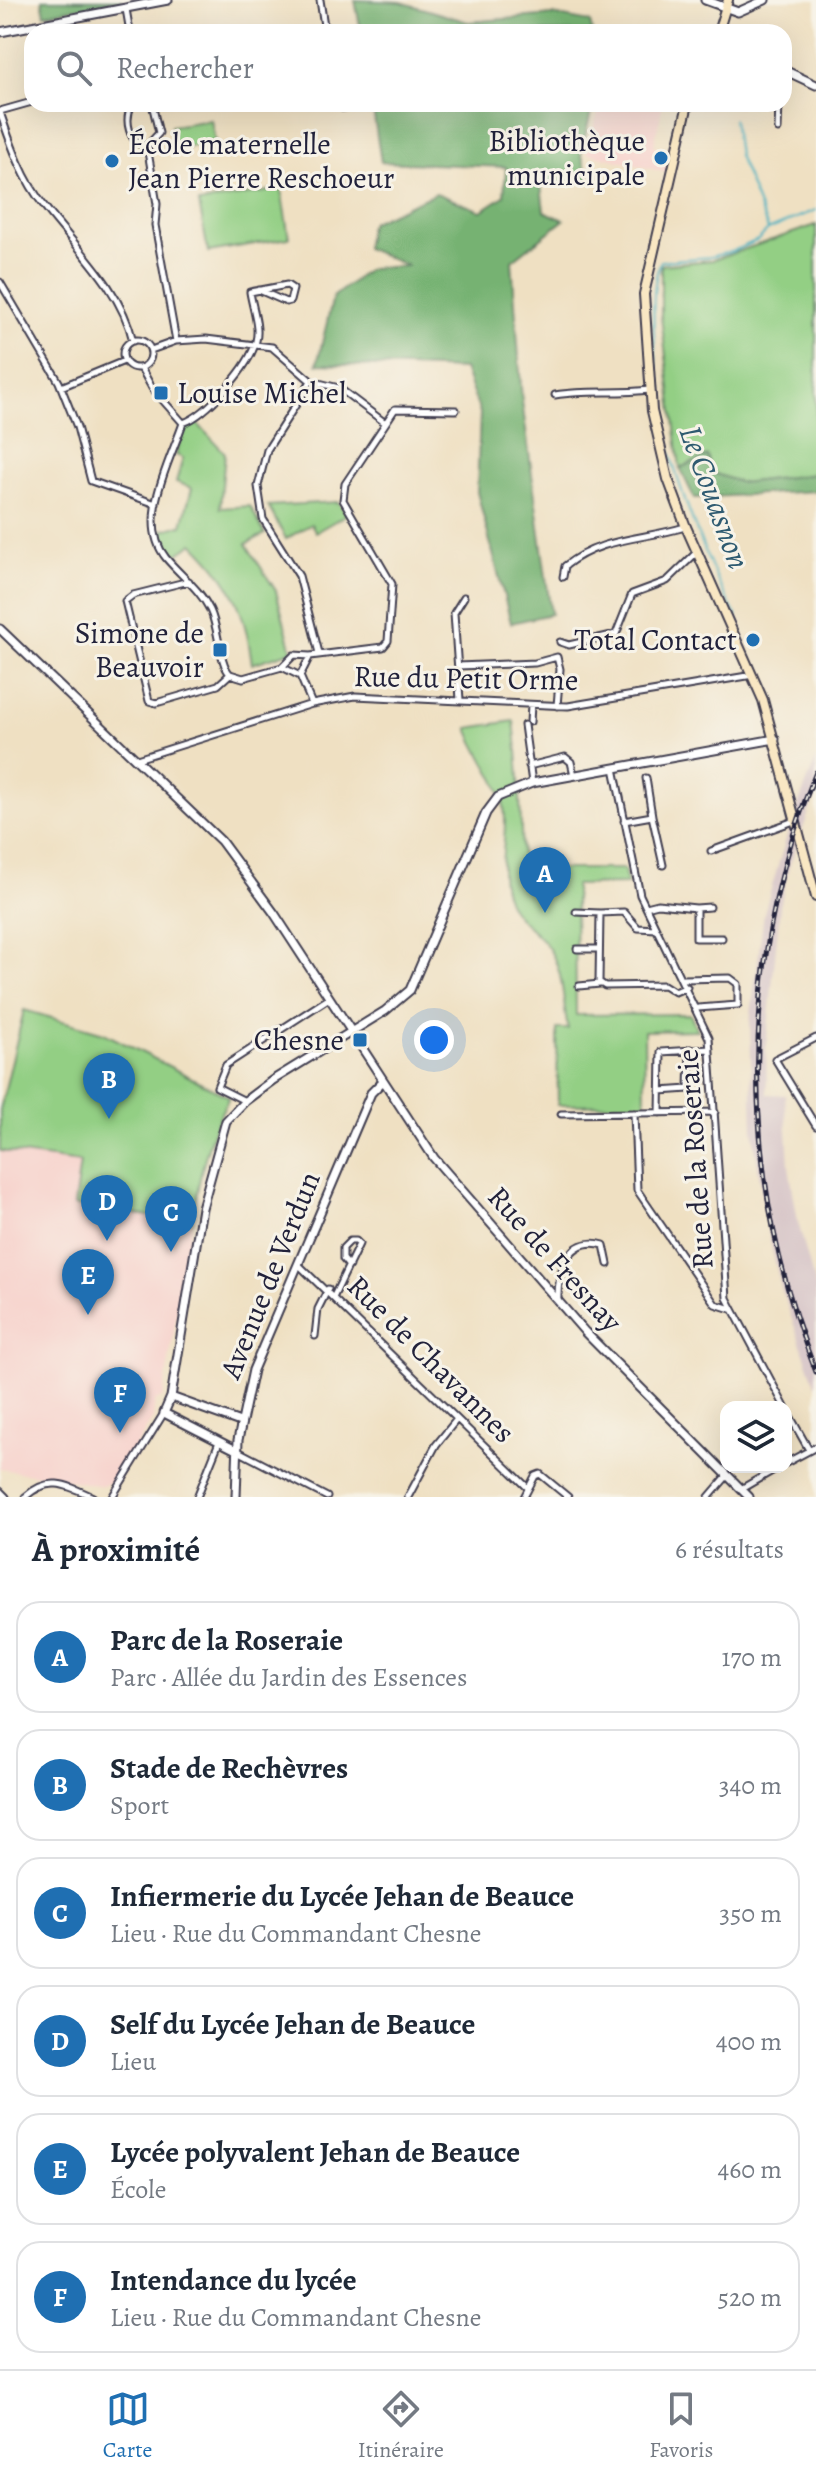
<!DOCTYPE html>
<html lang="fr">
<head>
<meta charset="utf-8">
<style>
  body { margin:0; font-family:Alegreya,serif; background:#f2f2f3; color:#1f2937 }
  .controls { position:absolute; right:24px; bottom:24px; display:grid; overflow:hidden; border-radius:16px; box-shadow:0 8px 32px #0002 }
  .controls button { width:72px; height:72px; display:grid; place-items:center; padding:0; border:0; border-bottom:2px solid #e0e1e3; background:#fff; color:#1f2937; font:40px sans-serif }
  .you { position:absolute; left:434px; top:1040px; width:28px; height:28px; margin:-20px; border:6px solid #fff; border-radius:50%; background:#1a73e8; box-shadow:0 0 0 12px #1a73e833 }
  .badge { display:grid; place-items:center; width:52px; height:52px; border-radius:50%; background:#1f6fb2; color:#fff; font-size:26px; font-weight:700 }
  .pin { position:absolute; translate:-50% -66px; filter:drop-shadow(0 2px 4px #0008) }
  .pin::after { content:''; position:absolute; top:42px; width:28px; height:24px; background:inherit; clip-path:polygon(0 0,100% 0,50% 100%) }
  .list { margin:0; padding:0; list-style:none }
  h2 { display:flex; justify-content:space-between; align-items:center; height:104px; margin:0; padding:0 32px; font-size:34px }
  h2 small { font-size:26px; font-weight:400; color:#747a83 }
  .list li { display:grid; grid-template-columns:52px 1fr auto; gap:24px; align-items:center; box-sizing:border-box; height:112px; margin:0 16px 16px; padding:0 16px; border:2px solid #e0e1e3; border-radius:24px }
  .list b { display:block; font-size:30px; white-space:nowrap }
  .list p { margin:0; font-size:26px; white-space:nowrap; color:#747a83 }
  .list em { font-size:26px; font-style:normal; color:#747a83 }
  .icon { flex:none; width:44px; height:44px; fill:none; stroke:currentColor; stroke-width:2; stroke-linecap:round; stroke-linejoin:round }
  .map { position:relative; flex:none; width:816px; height:1497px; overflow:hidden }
  .search { position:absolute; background:#fff; box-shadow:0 8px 32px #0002; left:24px; right:24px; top:24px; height:88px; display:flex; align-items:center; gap:20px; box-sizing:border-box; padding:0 28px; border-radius:24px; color:#747a83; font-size:30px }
  .sheet { height:872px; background:#fff }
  nav { display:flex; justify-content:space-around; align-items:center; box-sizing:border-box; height:112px; border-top:2px solid #e0e1e3; background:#fff; font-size:22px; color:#747a83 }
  nav a { display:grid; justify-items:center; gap:4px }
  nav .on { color:#1f6fb2 }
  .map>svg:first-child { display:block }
  .built { fill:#f7d0ca }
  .industrial { fill:#d2bec2 }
  .green { fill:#93cf84; stroke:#5a7860; stroke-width:2 }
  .forest { fill:#76b272; stroke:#4c6a56; stroke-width:2 }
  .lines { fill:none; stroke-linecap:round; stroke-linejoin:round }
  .stream { stroke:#43b0c1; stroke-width:2 }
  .pedestrian-casing { stroke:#413e4f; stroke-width:8 }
  .minor-casing { stroke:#413e4f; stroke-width:9 }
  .tertiary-casing { stroke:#413e4f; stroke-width:11 }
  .secondary-casing { stroke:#413e4f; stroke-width:12 }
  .pedestrian { stroke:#fff; stroke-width:4 }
  .minor { stroke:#fff; stroke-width:5 }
  .tertiary { stroke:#fff; stroke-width:7 }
  .secondary { stroke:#f9e7c3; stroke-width:8 }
  .rail-casing { stroke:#22223b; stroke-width:5 }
  .rail { stroke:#f7f3e8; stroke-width:2; stroke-dasharray:6; stroke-linecap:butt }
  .poi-dot { fill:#1f6fb2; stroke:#f7f3e8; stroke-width:3 }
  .labels { text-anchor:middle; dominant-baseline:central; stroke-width:6; stroke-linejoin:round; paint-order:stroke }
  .poi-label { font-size:30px; fill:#22223b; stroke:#f7f3e8; text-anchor:end }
  .street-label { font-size:30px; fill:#22223b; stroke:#f7f3e8 }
  .water-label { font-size:32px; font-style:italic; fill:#2f5b71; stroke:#f7f3e8 }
</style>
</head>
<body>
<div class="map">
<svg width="816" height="1497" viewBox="0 0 816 1497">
  <rect width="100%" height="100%" fill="#f7f3e8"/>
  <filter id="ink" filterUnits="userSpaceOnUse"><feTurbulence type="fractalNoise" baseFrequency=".0125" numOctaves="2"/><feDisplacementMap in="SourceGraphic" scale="16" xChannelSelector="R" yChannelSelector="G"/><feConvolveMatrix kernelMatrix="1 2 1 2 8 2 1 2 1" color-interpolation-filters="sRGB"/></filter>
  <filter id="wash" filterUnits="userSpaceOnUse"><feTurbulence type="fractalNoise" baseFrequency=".006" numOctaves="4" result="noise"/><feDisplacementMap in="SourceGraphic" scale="32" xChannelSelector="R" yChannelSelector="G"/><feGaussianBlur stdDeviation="1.8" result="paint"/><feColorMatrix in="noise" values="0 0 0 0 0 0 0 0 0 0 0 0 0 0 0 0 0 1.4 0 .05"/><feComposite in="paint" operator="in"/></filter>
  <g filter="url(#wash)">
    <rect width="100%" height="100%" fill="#efe0c2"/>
    <path class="built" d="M601,104H663L654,146L671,151L668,173L586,153Z
      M0,1151L80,1162L75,1206L192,1222L163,1397L155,1402L153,1418L117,1478L103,1486L0,1469Z"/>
    <path class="industrial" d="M816,759V793L789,867L780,906L766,1048L767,1094L785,1095L789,1166L798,1222L816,1289V1387L781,1288L765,1218L753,1129L750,1022L764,913L789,829Z"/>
    <path class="green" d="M211,120L215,142L175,149L171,126Z
      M281,189L289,238L208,252L199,203Z
      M816,225V474L741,483L713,473L707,456L680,468L661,317V265L713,260Z
      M195,421L225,453L220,508L250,506L265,534L246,544L276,591L292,651L252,664C245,609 233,582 193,543L174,557L161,531L182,525L192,488L176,482L183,458L176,455L183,429Z
      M338,502L347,514L316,532L311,524L286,539L268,506Z
      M514,721C520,770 521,820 522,869H624L627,884L575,885L576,1015L690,1014L697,1030L644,1031L645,1104L558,1105L557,1029H568C562,1000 565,971 547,946C535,929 514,919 507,899C495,868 509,838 504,807C499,777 478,756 468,728Z
      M24,1010L104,1033L229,1097C207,1138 199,1177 192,1222L74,1206L80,1162L0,1151V1110Z"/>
    <path class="forest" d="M42,0H122L45,14Z
      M355,0L401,2L468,22L553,15L590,22L592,32H361Z
      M372,104H593L581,153L590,181L541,185L544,211L564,220L512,261L522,401L551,614L511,623L477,492L480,413L464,369L317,364L333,297L370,268L408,266L365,248L370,223L436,193L481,211L504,196L506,167L381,162Z
      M707,456L713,473L741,483L816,474V491L694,498L680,468Z"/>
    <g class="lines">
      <path class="stream" d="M733,119L738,155L768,229
        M737,617C715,582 684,501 672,460C660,421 644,295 661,261L710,257L733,251L758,240L768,230L816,210"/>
    </g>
  </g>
  <g filter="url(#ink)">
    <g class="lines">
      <g class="pedestrian-casing">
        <path id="pedestrian" d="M694,104H711"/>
      </g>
      <g class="minor-casing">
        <path id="minor" d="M320,0L325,32
          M126,9L130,32
          M132,104C124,120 128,143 147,146L159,133L152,104
          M338,104L342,108L370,105
          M0,111L32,102
          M0,112C11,145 23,180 45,207C76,248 121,288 133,341
          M778,129L779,104
          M147,146L157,204L155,225L176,341
          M0,282L59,382L77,427L91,481L156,504
          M123 354a14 14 0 1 1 28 0a14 14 0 1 1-28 0Z
          M151,350L176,341L206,339L272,347L311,381L339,388L384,422
          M141,368L152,388L183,423
          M311,381L267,450L258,486L263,519L299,576L319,653
          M61,387L124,361
          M555,395C588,390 617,394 650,390
          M563,577L565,566C601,537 642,540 685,527
          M189,581L133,595L125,601L149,701L156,703L218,685L230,674
          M560,642L569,645L616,634L632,594L667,581L697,552
          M458,666L535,663L557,657L560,669L557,706
          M282,667L300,676L312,704
          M282,667L294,655L310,656
          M230,674C219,663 219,628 210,610C200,589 181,576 166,558C136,521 170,462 183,423C207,415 250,366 256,341C260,327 252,306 250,292L287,285L293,289L290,301L286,302L259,290
          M230,674L243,678L282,667
          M300,676L310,656L383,647L388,641L392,584L343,500L345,484L395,409L456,410
          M460,700L454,613L464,597
          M530,722L531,705
          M524,725L532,783
          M137,759L312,704L355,696L568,706L753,675
          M529,766L565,757L571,762L574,775
          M614,768L640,895L709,1038L727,1298L785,1407
          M652,816L663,865
          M624,821L652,816L646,778
          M711,851L794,821
          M646,907L658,904L696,908V938H722
          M696,908L710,907
          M576,912L600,913
          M656,929L638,928L624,912L600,913L599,982L605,986L664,985L675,992L687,987
          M577,949H598
          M683,979L730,978L738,984V1005L698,1008
          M579,986L600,984
          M816,1038L775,1059L816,1126
          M660,1091L689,1089L690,1049
          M245,1101L217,1087L226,1065L328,999
          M634,1113L637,1190L715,1304L731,1309
          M660,1113L661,1052L710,1049
          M561,1114L715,1112
          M299,1265L528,1488
          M334,1296L359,1244L356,1241H350L343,1248V1259L349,1266
          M558,1302C557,1275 567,1234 604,1245L608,1264
          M315,1336L318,1309L328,1289
          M786,1409L809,1450
          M238,1451L327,1497
          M786,1463L816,1447
          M741,1489L779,1467
          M0,1491L6,1497
          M25,1497C49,1475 67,1485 93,1497
          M112,1497L164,1413
          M197,1497L219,1442
          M408,1497L436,1445L457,1419
          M524,1497L535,1476L540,1474L568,1497
          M709,1497L727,1476"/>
      </g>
      <g class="tertiary-casing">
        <path id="tertiary" d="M705,0L738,12L765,0
          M0,32L168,0
          M784,70L816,85
          M0,629L221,841L274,913L434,1158L585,1332L749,1497
          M171,1397L240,1422
          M238,1451L164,1413L171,1397L202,1208L226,1121L245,1101L273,1080L385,1011L410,990L486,813L498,797L532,783L775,739
          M236,1497L238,1440L253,1370L371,1093L382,1082"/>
      </g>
      <g class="secondary-casing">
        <path id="secondary" d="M718,32L728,0
          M688,104L644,294L652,411L668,479L686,527L763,700L816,897"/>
      </g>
      <use href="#pedestrian" class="pedestrian"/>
      <use href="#minor" class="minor"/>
      <use href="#tertiary" class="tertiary"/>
      <use href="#secondary" class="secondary"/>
      <g class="rail-casing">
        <path id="rail" d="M816,772C737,966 739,1178 816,1372"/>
      </g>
      <use href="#rail" class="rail"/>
    </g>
  </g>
  <g class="poi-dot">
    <circle cx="661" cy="158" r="8"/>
    <circle cx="112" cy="161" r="8"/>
    <rect x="153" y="385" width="16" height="16" rx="4"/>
    <circle cx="753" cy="640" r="8"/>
    <rect x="212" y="642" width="16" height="16" rx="4"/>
    <rect x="352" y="1032" width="16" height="16" rx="4"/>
  </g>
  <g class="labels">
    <g class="poi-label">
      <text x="645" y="141">Bibliothèque<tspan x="645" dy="34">municipale</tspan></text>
      <text x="128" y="144" text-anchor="start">École maternelle<tspan x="128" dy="34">Jean Pierre Reschoeur</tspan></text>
      <text x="177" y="393" text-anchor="start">Louise Michel</text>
      <text x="204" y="633">Simone de<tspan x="204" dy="34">Beauvoir</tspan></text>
      <text x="737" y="640">Total Contact</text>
      <text x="344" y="1040">Chesne</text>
    </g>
    <g class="street-label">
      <text transform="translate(466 678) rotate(1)">Rue du Petit Orme</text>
      <text transform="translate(695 1159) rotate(-94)">Rue de la Roseraie</text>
      <text transform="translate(555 1259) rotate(48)">Rue de Fresnay</text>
      <text transform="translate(270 1275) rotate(-68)">Avenue de Verdun</text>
      <text transform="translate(431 1359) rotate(45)">Rue de Chavannes</text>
    </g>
    <g class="water-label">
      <text transform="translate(715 497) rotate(70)">Le Couasnon</text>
    </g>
  </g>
</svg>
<div class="controls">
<button><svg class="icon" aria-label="layers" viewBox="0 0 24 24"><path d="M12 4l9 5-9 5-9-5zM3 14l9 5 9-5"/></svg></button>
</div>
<div class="you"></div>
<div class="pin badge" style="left:545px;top:913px">A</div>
<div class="pin badge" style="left:109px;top:1119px">B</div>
<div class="pin badge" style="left:171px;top:1252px">C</div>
<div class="pin badge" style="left:107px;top:1241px">D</div>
<div class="pin badge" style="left:88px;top:1315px">E</div>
<div class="pin badge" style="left:120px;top:1433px">F</div>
<div class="search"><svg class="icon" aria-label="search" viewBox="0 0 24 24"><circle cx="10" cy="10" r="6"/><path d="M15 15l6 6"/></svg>Rechercher</div>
</div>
<section class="sheet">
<h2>À proximité<small>6 résultats</small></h2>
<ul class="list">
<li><span class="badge">A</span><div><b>Parc de la Roseraie</b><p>Parc · Allée du Jardin des Essences</p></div><em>170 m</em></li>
<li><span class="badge">B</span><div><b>Stade de Rechèvres</b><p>Sport</p></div><em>340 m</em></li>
<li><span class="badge">C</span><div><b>Infiermerie du Lycée Jehan de Beauce</b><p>Lieu · Rue du Commandant Chesne</p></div><em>350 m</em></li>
<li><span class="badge">D</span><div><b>Self du Lycée Jehan de Beauce</b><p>Lieu</p></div><em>400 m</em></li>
<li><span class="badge">E</span><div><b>Lycée polyvalent Jehan de Beauce</b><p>École</p></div><em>460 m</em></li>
<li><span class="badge">F</span><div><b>Intendance du lycée</b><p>Lieu · Rue du Commandant Chesne</p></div><em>520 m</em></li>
</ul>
</section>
<nav>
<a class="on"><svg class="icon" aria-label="map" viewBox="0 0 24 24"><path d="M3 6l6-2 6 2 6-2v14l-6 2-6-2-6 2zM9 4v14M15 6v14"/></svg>Carte</a>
<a><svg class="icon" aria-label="directions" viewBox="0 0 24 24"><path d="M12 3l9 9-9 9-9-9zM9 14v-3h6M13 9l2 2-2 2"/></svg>Itinéraire</a>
<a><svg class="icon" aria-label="saved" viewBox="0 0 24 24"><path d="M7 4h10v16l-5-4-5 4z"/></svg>Favoris</a>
</nav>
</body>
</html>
